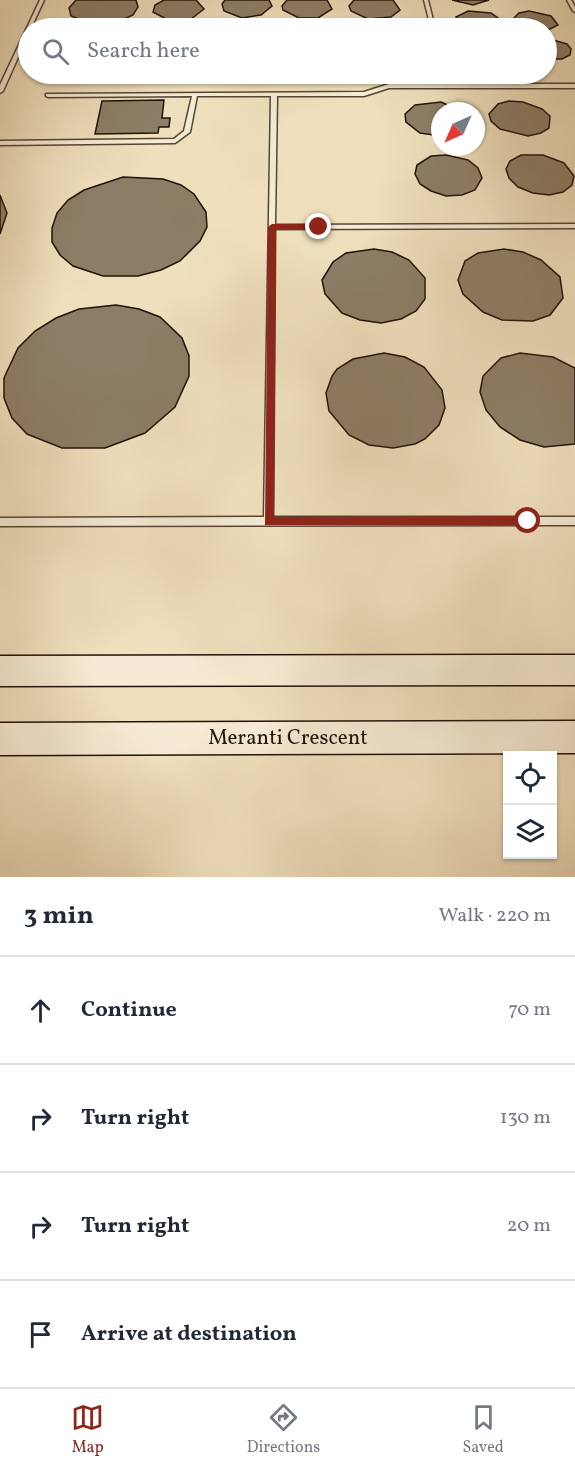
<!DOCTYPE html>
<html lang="en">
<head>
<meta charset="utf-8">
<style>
  body { margin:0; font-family:Vollkorn,serif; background:#f2f2f3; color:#1f2937 }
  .controls { position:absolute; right:18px; bottom:18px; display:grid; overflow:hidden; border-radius:0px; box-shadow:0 2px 4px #0004 }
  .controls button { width:54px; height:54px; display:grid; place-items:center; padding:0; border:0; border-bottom:2px solid #e0e1e3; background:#fff; color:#1f2937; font:30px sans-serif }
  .compass { position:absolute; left:431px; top:102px; width:54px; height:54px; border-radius:50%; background:#fff; box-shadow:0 2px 4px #0004; rotate:225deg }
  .stop { position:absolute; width:18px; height:18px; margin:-14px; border:4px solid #8f2418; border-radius:50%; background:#fff }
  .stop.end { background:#8f2418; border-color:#fff; box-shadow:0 2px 6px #0008 }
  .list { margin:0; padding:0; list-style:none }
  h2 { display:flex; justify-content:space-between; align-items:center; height:78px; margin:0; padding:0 24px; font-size:26px }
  h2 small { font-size:20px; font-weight:400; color:#747a83 }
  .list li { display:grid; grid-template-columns:39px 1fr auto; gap:18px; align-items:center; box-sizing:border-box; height:108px; padding:0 24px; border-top:2px solid #e0e1e3 }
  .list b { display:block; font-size:22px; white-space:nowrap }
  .list em { font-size:20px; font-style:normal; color:#747a83 }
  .icon { flex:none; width:33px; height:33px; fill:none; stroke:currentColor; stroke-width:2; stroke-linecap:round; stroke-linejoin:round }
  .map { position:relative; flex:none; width:575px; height:877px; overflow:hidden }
  .search { position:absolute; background:#fff; box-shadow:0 2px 4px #0004; left:18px; right:18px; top:18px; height:66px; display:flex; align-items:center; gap:15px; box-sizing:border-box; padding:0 21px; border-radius:33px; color:#747a83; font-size:22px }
  .sheet { height:510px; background:#fff }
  nav { display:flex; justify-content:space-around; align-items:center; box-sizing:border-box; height:84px; border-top:2px solid #e0e1e3; background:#fff; font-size:16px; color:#747a83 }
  nav a { display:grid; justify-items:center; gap:3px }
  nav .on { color:#8f2418 }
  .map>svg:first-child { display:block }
  .building { fill:#8c7d66; stroke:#211209; stroke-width:1.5 }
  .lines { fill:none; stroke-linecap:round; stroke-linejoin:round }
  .lane-casing { stroke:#544536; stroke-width:3 }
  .secondary-casing { stroke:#211209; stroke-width:3 }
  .lane { fill:#f5ead3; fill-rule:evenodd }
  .secondary { fill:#f5ead3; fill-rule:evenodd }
  .route { fill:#8f2418 }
  .labels { text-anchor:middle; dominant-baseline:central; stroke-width:6; stroke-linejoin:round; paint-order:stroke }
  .near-street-label { font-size:21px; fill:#211209; stroke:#f5ead3 }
</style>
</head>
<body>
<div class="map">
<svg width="575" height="877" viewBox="0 0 575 877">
  <rect width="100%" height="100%" fill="#efdfbc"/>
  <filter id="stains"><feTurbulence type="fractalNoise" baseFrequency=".00333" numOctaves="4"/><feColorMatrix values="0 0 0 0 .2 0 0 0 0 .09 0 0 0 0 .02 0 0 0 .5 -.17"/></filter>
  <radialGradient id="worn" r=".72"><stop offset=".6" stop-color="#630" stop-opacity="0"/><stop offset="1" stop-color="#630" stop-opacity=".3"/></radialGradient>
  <path class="building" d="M76,0H136L138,7L133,15L120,21L91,24L71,16L69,8Z
    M164,0H196L204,9L191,19L168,20L153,12L155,5Z
    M225,0H269L272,6L261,15L242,18L224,11L222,4Z
    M287,0H327L332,9L318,18H299L283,10L282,6Z
    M354,0H393L400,10L391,17L368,19L351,11L349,6Z
    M452,0H489L473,5Z
    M468,11L491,13L498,18L499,24L493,28L463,26L456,17Z
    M529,11L551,16L558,25L546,31V28L522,27L514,18L519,13Z
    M546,38L567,44L571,49L570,55L562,59H546Z
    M164,100L162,118H170L169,127H159L158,133L95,134L102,101Z
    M509,101L523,102L542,109L550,116L549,128L541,133L528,136L500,129L491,121L489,114L498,104Z
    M441,102L461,111H440V136L420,133L406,122L405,114L415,105Z
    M446,155L468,160L478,168L482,178L475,190L462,195L446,196L431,191L420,184L415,174L417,165L431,156Z
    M521,155H543L564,163L574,176L572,185L563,192L549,195L533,193L518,187L509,178L506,169L510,161Z
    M123,177L163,179L181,185L194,194L206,212L207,227L200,241L180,261L161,270L138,276H103L73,266L60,255L52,242V228L57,213L68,200L84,190Z
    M0,195L7,213L0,234Z
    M374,249L392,252L409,260L425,278V299L416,311L401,319L381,323L360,320L342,313L325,294L322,280L333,262L346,253Z
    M504,249L523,252L541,260L560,277L563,298L550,315L533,321L502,320L483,312L463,294L458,280L465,261L478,253Z
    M116,305L139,309L160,317L182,338L189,356V376L175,407L145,433L105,448H62L27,434L12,418L4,398V378L18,348L35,331L56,318L79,309Z
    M384,353L405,357L424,367L442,390L445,408L439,425L425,439L415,444L393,448L369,445L349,435L329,411L326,393L332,376L337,369L353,359Z
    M520,353L553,357L575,368V444L544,447L520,440L500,427L486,410L480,392L483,376L501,358Z"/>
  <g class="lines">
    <g class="lane-casing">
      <path id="lane" d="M40,0H44L31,28H28V35L3,91L0,93V85Z
        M424,0H428L435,28H431Z
        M567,0H571L575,7V12L573,11Z
        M442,74H447L450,84H575V88H389L364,96H277L275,225L575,224V228L275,229L273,517H575V525L0,526V518L264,517L271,96H197L190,132L175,143L0,145V141L174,139L184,131L192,96L48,97L46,96V94L364,92L389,84H445Z"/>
    </g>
    <g class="secondary-casing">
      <path id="secondary" d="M575,655V685L0,686V656Z
        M575,721V753L0,755V723Z"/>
    </g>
    <use href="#lane" class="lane"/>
    <use href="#secondary" class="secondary"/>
  </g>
  <path class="route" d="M319,224L321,229H276L274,517L528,516L532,518V525H265L268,227L272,224Z"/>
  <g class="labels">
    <g class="near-street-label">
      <text x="288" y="738">Meranti Crescent</text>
    </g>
  </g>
  <rect width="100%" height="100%" filter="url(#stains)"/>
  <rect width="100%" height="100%" fill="url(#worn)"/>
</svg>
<div class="controls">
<button><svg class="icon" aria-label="locate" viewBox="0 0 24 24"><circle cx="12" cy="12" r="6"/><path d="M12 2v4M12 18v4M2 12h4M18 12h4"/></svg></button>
<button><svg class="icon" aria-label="layers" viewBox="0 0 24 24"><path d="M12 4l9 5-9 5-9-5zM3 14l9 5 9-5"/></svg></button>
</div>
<svg class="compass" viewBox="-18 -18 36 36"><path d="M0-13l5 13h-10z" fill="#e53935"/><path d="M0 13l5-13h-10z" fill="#747a83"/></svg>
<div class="stop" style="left:528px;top:521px"></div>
<div class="stop end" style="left:319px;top:227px"></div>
<div class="search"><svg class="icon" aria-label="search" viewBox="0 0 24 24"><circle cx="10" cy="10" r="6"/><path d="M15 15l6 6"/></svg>Search here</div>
</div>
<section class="sheet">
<h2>3 min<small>Walk · 220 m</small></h2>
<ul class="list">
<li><svg class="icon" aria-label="ahead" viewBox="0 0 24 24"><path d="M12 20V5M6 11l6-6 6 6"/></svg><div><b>Continue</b></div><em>70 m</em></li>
<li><svg class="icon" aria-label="right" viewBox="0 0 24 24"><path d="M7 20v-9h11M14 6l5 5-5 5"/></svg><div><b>Turn right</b></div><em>130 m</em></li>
<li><svg class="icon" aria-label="right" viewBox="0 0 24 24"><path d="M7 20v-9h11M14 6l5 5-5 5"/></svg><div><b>Turn right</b></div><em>20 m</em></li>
<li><svg class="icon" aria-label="arrive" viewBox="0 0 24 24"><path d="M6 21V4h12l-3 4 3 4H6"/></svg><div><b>Arrive at destination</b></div></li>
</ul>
</section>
<nav>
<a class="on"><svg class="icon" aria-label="map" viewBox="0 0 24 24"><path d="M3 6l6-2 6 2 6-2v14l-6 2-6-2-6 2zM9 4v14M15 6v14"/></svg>Map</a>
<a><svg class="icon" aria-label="directions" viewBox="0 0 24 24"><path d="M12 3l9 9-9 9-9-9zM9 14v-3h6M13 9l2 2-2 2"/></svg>Directions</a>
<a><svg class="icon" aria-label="saved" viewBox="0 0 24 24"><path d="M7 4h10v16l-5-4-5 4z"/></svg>Saved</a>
</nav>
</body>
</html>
